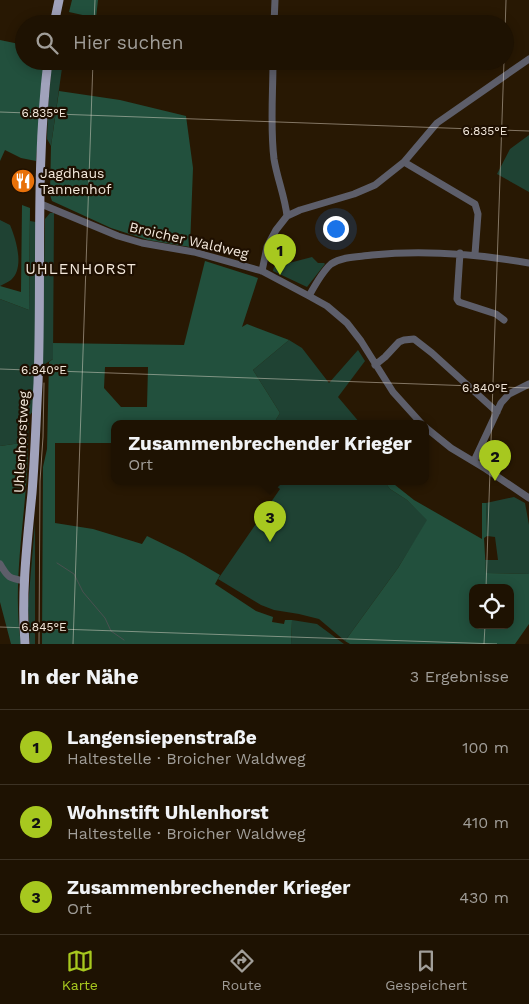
<!DOCTYPE html>
<html lang="de">
<head>
<meta charset="utf-8">
<style>
  body { margin:0; font-family:"Work Sans",sans-serif; background:#2b2011; color:#f1f3f6 }
  .controls { position:absolute; right:15px; bottom:15px; display:grid; overflow:hidden; border-radius:10px; box-shadow:0 2px 12px #0003 }
  .controls button { width:45px; height:45px; display:grid; place-items:center; padding:0; border:0; border-bottom:1px solid #3c3224; background:#1e1202; color:#f1f3f6; font:25px sans-serif }
  .you { position:absolute; left:335px; top:228px; width:18px; height:18px; margin:-12px; border:4px solid #fff; border-radius:50%; background:#1a73e8; box-shadow:0 0 0 8px #1a73e833 }
  .badge { display:grid; place-items:center; width:32px; height:32px; border-radius:50%; background:#a7c81f; color:#111; font-size:16px; font-weight:700 }
  .pin { position:absolute; translate:-50% -41px; filter:drop-shadow(0 1px 2px #0008) }
  .pin::after { content:''; position:absolute; top:26px; width:18px; height:15px; background:inherit; clip-path:polygon(0 0,100% 0,50% 100%) }
  .popup { position:absolute; left:111px; top:420px; width:318px; height:65px; box-sizing:border-box; display:grid; place-content:center; border-radius:10px; background:#1e1202; filter:drop-shadow(0 1px 4px #0005); font-size:16px; white-space:nowrap; color:#a19e99 }
  .popup b { font-size:19px; color:#f1f3f6 }
  .popup::after { content:''; position:absolute; left:50%; top:100%; margin-left:-10px; border:10px solid transparent; border-top-color:#1e1202 }
  .list { margin:0; padding:0; list-style:none }
  h2 { display:flex; justify-content:space-between; align-items:center; height:65px; margin:0; padding:0 20px; font-size:21px }
  h2 small { font-size:16px; font-weight:400; color:#a19e99 }
  .list li { display:grid; grid-template-columns:32px 1fr auto; gap:15px; align-items:center; box-sizing:border-box; height:75px; padding:0 20px; border-top:1px solid #3c3224 }
  .list b { display:block; font-size:19px; white-space:nowrap }
  .list p { margin:0; font-size:16px; white-space:nowrap; color:#a19e99 }
  .list em { font-size:16px; font-style:normal; color:#a19e99 }
  .icon { flex:none; width:28px; height:28px; fill:none; stroke:currentColor; stroke-width:2; stroke-linecap:round; stroke-linejoin:round }
  .map { position:relative; flex:none; width:529px; height:644px; overflow:hidden }
  .search { position:absolute; background:#1e1202; box-shadow:0 2px 12px #0003; left:15px; right:15px; top:15px; height:55px; display:flex; align-items:center; gap:12px; box-sizing:border-box; padding:0 18px; border-radius:28px; color:#a19e99; font-size:19px }
  .sheet { height:290px; background:#1e1202 }
  nav { display:flex; justify-content:space-around; align-items:center; box-sizing:border-box; height:70px; border-top:1px solid #3c3224; background:#1e1202; font-size:14px; color:#a19e99 }
  nav a { display:grid; justify-items:center; gap:2px }
  nav .on { color:#a7c81f }
  .map>svg:first-child { display:block }
  .green { fill:#1f4233 }
  .forest { fill:#22503d; fill-rule:evenodd }
  .lines { fill:none; stroke-linecap:round; stroke-linejoin:round }
  .stream { stroke:#495050; stroke-width:1 }
  .minor { stroke:#5d5e6a; stroke-width:7 }
  .major { stroke:#a0a2bb; stroke-width:9 }
  .tram { stroke:#857766; stroke-width:1 }
  .ticks { fill:none; stroke:#f3e8db; stroke-width:1; stroke-opacity:0.45 }
  .labels { text-anchor:middle; dominant-baseline:central; stroke-width:4.5; stroke-linejoin:round; paint-order:stroke }
  .poi-label { font-size:14px; fill:#f3e8db; stroke:#1e0f00; text-anchor:start }
  .street-label { font-size:14px; fill:#f3e8db; stroke:#1e0f00 }
  .neighbourhood-label { font-size:15px; letter-spacing:1px; fill:#f3e8db; stroke:#1e0f00 }
  .ticks-label { font-size:12px; text-anchor:middle; fill:#f3e8db; stroke:#1e0f00; stroke-width:4.5; stroke-linejoin:round; paint-order:stroke }
</style>
</head>
<body>
<div class="map">
<svg width="529" height="644" viewBox="0 0 529 644">
  <rect width="100%" height="100%" fill="#281803"/>
  <path class="green" d="M52,61H63L51,146L47,139L48,108Z
    M529,135V192L497,174L510,149Z
    M50,213H54L53,359L45,364L42,375L45,219Z
    M0,220L10,225C16,239 25,268 11,280C8,282 4,284 0,286Z
    M30,221L36,222L37,303L34,410L29,416L28,442L0,446V299L29,310Z
    M312,257L318,263H324L325,264L307,287L273,271L274,267Z
    M289,340L302,348L329,383L358,350L365,361L338,397L360,423H274L280,413L253,370Z
    M269,481H384L390,489L407,500L428,520L398,568L345,641L319,619L299,614L274,610L261,605L218,579L280,489Z
    M514,497L525,503L529,525V574L486,573L485,560H498L495,537L487,536L486,503Z
    M35,523V644H30L28,606Z
    M292,620L317,624L344,644H291Z"/>
  <path class="forest" d="M72,0H98L96,18L69,12Z
    M0,40L24,45V61H44L36,161L21,158L5,150L0,161Z
    M59,91L120,100L186,116L193,168L190,247L148,240L111,228L52,201L50,195L51,146Z
    M22,205L30,208L29,310L0,299V286L21,292Z
    M205,261L258,278L242,327L247,324L289,340L253,370L280,413L274,423H115V443H55V523L93,529L142,544L147,536L184,554L220,575L215,584L256,611L273,617L272,622L284,624L285,620H292L291,644H42L43,467L47,449L49,362L53,359V343L184,345ZM105,367H148L147,407H121L104,388Z
    M28,442C28,509 11,577 21,644H11L0,602V446Z
    M384,481H390L414,500L482,539V503H486L487,536L484,538L486,573L529,574V624L515,644H350L345,641L398,568L427,520L407,500L390,489ZM473,588H510V625H473Z"/>
  <g class="lines">
    <path class="stream" d="M57,563L74,574L83,592L105,618L111,631L124,640"/>
    <path class="minor" d="M274,24L275,0
      M273,61C273,94 270,127 274,159C277,178 285,197 287,216
      M404,162L475,204L478,214L475,254
      M41,204L118,236L142,243L194,252L262,271L309,296L327,306L347,323L361,341L393,392L421,423
      M460,253L457,299L459,302L496,314L504,320
      M262,271L267,247L276,230L287,216L300,210L354,194L375,185L404,162L437,123L529,59
      M309,296C315,285 322,272 331,264C343,256 359,257 372,255C425,250 477,254 529,263
      M375,365L385,357L399,342L404,340L414,339L432,353L497,412
      M425,427L451,448L486,469L529,498
      M474,461L501,403L509,394L529,384
      M0,564C8,578 9,578 25,581"/>
    <path class="major" d="M54,24L59,0
      M25,644C21,594 27,543 32,493C35,456 36,420 38,383C42,276 35,168 48,61"/>
    <path class="tram" d="M39,644L40,481L43,437L44,383"/>
  </g>
  <path class="ticks" d="M94,24L95,0M505,32L506,0M0,112L529,131M0,369L529,388M486,588L504,61M0,627L497,644M73,644L93,61M484,644L485,625"/>
  <defs>
    <g id="restaurant-disc" transform="scale(1.25)"><circle r="9.5" fill="#e8710a" stroke="#1e0f00"/><path d="M-5-6h1v4h1v-4h1v4h1v-4h1v5L-1.5 .5V6h-2V.5L-5-1ZM5-6V6H3V1.5H1.5Q1.5-4 5-6Z" fill="#fff"/></g>
  </defs>
  <g fill-rule="evenodd">
    <use href="#restaurant-disc" x="23" y="181"/>
  </g>
  <g class="labels">
    <g class="poi-label">
      <text x="40" y="173">Jagdhaus<tspan x="40" dy="16">Tannenhof</tspan></text>
    </g>
    <g class="street-label">
      <text transform="translate(189 240) rotate(13)">Broicher Waldweg</text>
      <text transform="translate(21 442) rotate(-87)">Uhlenhorstweg</text>
    </g>
    <g class="neighbourhood-label">
      <text x="81" y="269">UHLENHORST</text>
    </g>
  </g>
  <g class="ticks-label">
    <text x="44" y="117">6.835°E</text>
    <text x="485" y="135">6.835°E</text>
    <text x="44" y="374">6.840°E</text>
    <text x="485" y="392">6.840°E</text>
    <text x="44" y="631">6.845°E</text>
  </g>
</svg>
<div class="controls">
<button><svg class="icon" aria-label="locate" viewBox="0 0 24 24"><circle cx="12" cy="12" r="6"/><path d="M12 2v4M12 18v4M2 12h4M18 12h4"/></svg></button>
</div>
<div class="you"></div>
<div class="pin badge" style="left:280px;top:275px">1</div>
<div class="pin badge" style="left:495px;top:481px">2</div>
<div class="pin badge" style="left:270px;top:542px">3</div>
<div class="popup"><b>Zusammenbrechender Krieger</b>Ort</div>
<div class="search"><svg class="icon" aria-label="search" viewBox="0 0 24 24"><circle cx="10" cy="10" r="6"/><path d="M15 15l6 6"/></svg>Hier suchen</div>
</div>
<section class="sheet">
<h2>In der Nähe<small>3 Ergebnisse</small></h2>
<ul class="list">
<li><span class="badge">1</span><div><b>Langensiepenstraße</b><p>Haltestelle · Broicher Waldweg</p></div><em>100 m</em></li>
<li><span class="badge">2</span><div><b>Wohnstift Uhlenhorst</b><p>Haltestelle · Broicher Waldweg</p></div><em>410 m</em></li>
<li><span class="badge">3</span><div><b>Zusammenbrechender Krieger</b><p>Ort</p></div><em>430 m</em></li>
</ul>
</section>
<nav>
<a class="on"><svg class="icon" aria-label="map" viewBox="0 0 24 24"><path d="M3 6l6-2 6 2 6-2v14l-6 2-6-2-6 2zM9 4v14M15 6v14"/></svg>Karte</a>
<a><svg class="icon" aria-label="directions" viewBox="0 0 24 24"><path d="M12 3l9 9-9 9-9-9zM9 14v-3h6M13 9l2 2-2 2"/></svg>Route</a>
<a><svg class="icon" aria-label="saved" viewBox="0 0 24 24"><path d="M7 4h10v16l-5-4-5 4z"/></svg>Gespeichert</a>
</nav>
</body>
</html>
